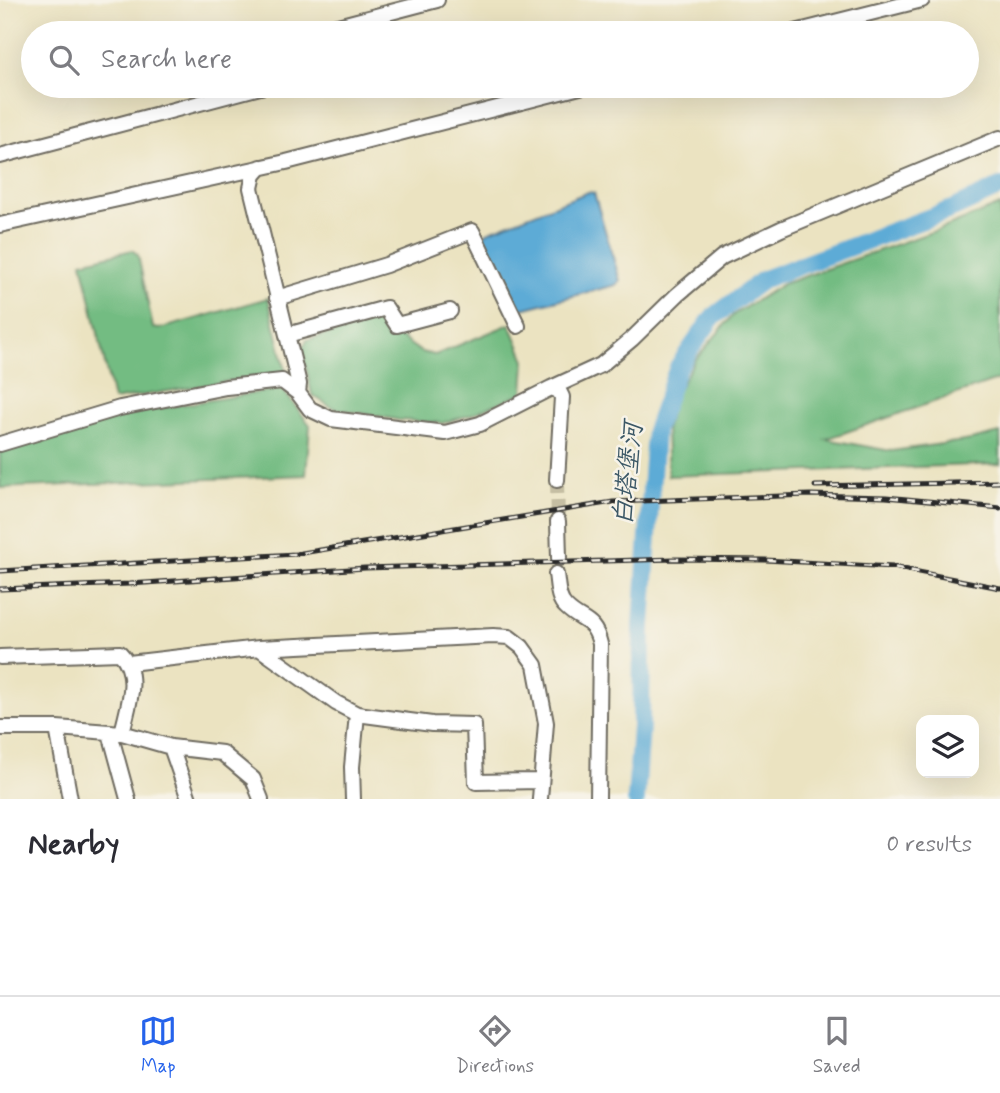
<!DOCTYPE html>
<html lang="en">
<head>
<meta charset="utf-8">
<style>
  body { margin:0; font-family:Mynerve,"LXGW WenKai TC",sans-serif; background:#f2f2f3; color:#2b2b33 }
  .controls { position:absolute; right:21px; bottom:21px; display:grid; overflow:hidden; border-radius:14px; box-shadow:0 7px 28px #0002 }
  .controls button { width:63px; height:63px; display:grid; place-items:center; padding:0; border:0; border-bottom:2px solid #e1e1e2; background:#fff; color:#2b2b33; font:35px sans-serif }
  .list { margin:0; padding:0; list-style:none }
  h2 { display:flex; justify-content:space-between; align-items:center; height:91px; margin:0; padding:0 28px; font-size:30px }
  h2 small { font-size:23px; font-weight:400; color:#7c7c81 }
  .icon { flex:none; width:38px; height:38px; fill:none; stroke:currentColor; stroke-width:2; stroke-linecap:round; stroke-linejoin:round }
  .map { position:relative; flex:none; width:1000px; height:799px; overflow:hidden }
  .search { position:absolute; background:#fff; box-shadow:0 7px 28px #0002; left:21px; right:21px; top:21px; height:77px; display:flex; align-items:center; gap:18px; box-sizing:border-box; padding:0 24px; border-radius:38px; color:#7c7c81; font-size:26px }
  .sheet { height:196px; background:#fff }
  nav { display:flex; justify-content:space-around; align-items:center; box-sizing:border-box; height:98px; border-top:2px solid #e1e1e2; background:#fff; font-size:19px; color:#7c7c81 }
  nav a { display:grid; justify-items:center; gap:4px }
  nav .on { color:#2563eb }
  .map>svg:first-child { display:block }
  .forest { fill:#73bc82; stroke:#4f7456; stroke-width:2 }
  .water { fill:#5dabd6; stroke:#446b80; stroke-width:2 }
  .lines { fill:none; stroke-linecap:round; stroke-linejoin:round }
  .river { stroke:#5dabd6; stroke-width:18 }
  .minor-tunnel { stroke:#c5bea3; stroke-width:14; stroke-dasharray:14 7; stroke-linecap:butt }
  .minor-casing { stroke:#6e6b60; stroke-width:18 }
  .minor { stroke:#fff; stroke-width:14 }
  .rail-casing { stroke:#2b2b2b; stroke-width:5 }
  .rail { stroke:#f7f3e8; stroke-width:2.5; stroke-dasharray:8; stroke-linecap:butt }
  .labels { text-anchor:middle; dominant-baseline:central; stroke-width:5; stroke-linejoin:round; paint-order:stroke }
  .water-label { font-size:26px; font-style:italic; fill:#3c5867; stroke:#f7f3e8 }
</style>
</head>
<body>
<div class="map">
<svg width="1000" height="799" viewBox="0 0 1000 799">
  <rect width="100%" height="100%" fill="#f7f3e8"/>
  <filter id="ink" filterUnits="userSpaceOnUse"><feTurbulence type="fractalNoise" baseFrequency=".0143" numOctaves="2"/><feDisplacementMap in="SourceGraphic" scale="14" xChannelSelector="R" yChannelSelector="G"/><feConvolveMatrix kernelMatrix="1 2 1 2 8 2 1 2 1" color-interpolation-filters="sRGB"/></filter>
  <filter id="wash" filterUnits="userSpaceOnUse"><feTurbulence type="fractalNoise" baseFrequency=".00686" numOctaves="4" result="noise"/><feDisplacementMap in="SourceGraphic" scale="28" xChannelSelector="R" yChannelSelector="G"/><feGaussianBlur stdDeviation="1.57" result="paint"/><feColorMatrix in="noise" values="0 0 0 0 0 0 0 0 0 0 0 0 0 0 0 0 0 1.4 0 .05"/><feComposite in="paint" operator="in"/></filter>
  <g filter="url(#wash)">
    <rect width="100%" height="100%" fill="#ebe3c1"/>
    <path class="forest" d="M1000,205V379L826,439L891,451L971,440L1000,433V464L668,476L666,427L675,395L694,361L733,315L783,284L946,227Z
      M132,250L138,255L153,328L160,329L268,298L286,372L113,400L82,262Z
      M376,320L421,352L435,355L510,324L525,360L523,393L470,415L443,423L399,420L333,408L312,395L302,349L307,340Z
      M282,389L310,425L306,475L0,488V448L116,415Z"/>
    <path class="water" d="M588,192L594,193L620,281L616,285L518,310L483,237L487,232Z"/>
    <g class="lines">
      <path class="river" d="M636,799L641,727L642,625L655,431L678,367L712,318L764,279L955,208L1000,187"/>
    </g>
  </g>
  <g filter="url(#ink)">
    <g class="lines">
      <path class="minor-tunnel" d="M557,480L558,521"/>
      <g class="minor-casing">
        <path id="minor" d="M320,33L330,28L437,0
          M791,33L922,0
          M0,156L264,86
          M261,167L254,175L251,188L299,384L298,393
          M0,225L286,162L584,86
          M277,298L386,265L472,231L518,326
          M287,335L386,308L397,325L450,311
          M551,388L601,365L632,339L677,295L722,257L781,229L1000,138
          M0,444L120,408L226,387L282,381L298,393L310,409L331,419L445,433L480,424L551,388L559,391L562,397L557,480
          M558,521L559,558
          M556,574C558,585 557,599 566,607C582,623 594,618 600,644L598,799
          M259,648L336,703L357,714L432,724L474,725L476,782L540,781
          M0,657L120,653C141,675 128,705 122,733
          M129,663L259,648L493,636L509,637L522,647L535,665L546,723L540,799
          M0,728H57L122,733L171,747L222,753L253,779L261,799
          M57,728L70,799
          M110,733L128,799
          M171,747L189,799
          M353,799L352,767L357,714"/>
      </g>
      <use href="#minor" class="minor"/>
      <g class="rail-casing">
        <path id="rail" d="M815,486L1000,482
          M0,571L296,554L613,502L810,495L886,497L1000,508
          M0,589L130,584L365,568L675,559L765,560L893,567L1000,588"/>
      </g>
      <use href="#rail" class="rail"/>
    </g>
  </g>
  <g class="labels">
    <g class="water-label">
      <text transform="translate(629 474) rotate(-84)">白塔堡河</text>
    </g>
  </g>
</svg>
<div class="controls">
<button><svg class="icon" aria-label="layers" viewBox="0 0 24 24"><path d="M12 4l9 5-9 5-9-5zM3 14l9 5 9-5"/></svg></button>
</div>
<div class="search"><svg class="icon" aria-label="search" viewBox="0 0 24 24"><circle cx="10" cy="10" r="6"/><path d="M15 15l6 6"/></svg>Search here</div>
</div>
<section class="sheet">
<h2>Nearby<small>0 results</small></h2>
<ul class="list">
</ul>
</section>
<nav>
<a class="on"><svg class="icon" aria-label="map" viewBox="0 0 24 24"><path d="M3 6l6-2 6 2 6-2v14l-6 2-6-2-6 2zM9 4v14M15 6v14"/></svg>Map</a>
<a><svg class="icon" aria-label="directions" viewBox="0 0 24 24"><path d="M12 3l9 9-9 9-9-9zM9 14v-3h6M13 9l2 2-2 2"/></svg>Directions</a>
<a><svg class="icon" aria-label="saved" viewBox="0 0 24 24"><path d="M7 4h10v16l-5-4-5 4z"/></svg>Saved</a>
</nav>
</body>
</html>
